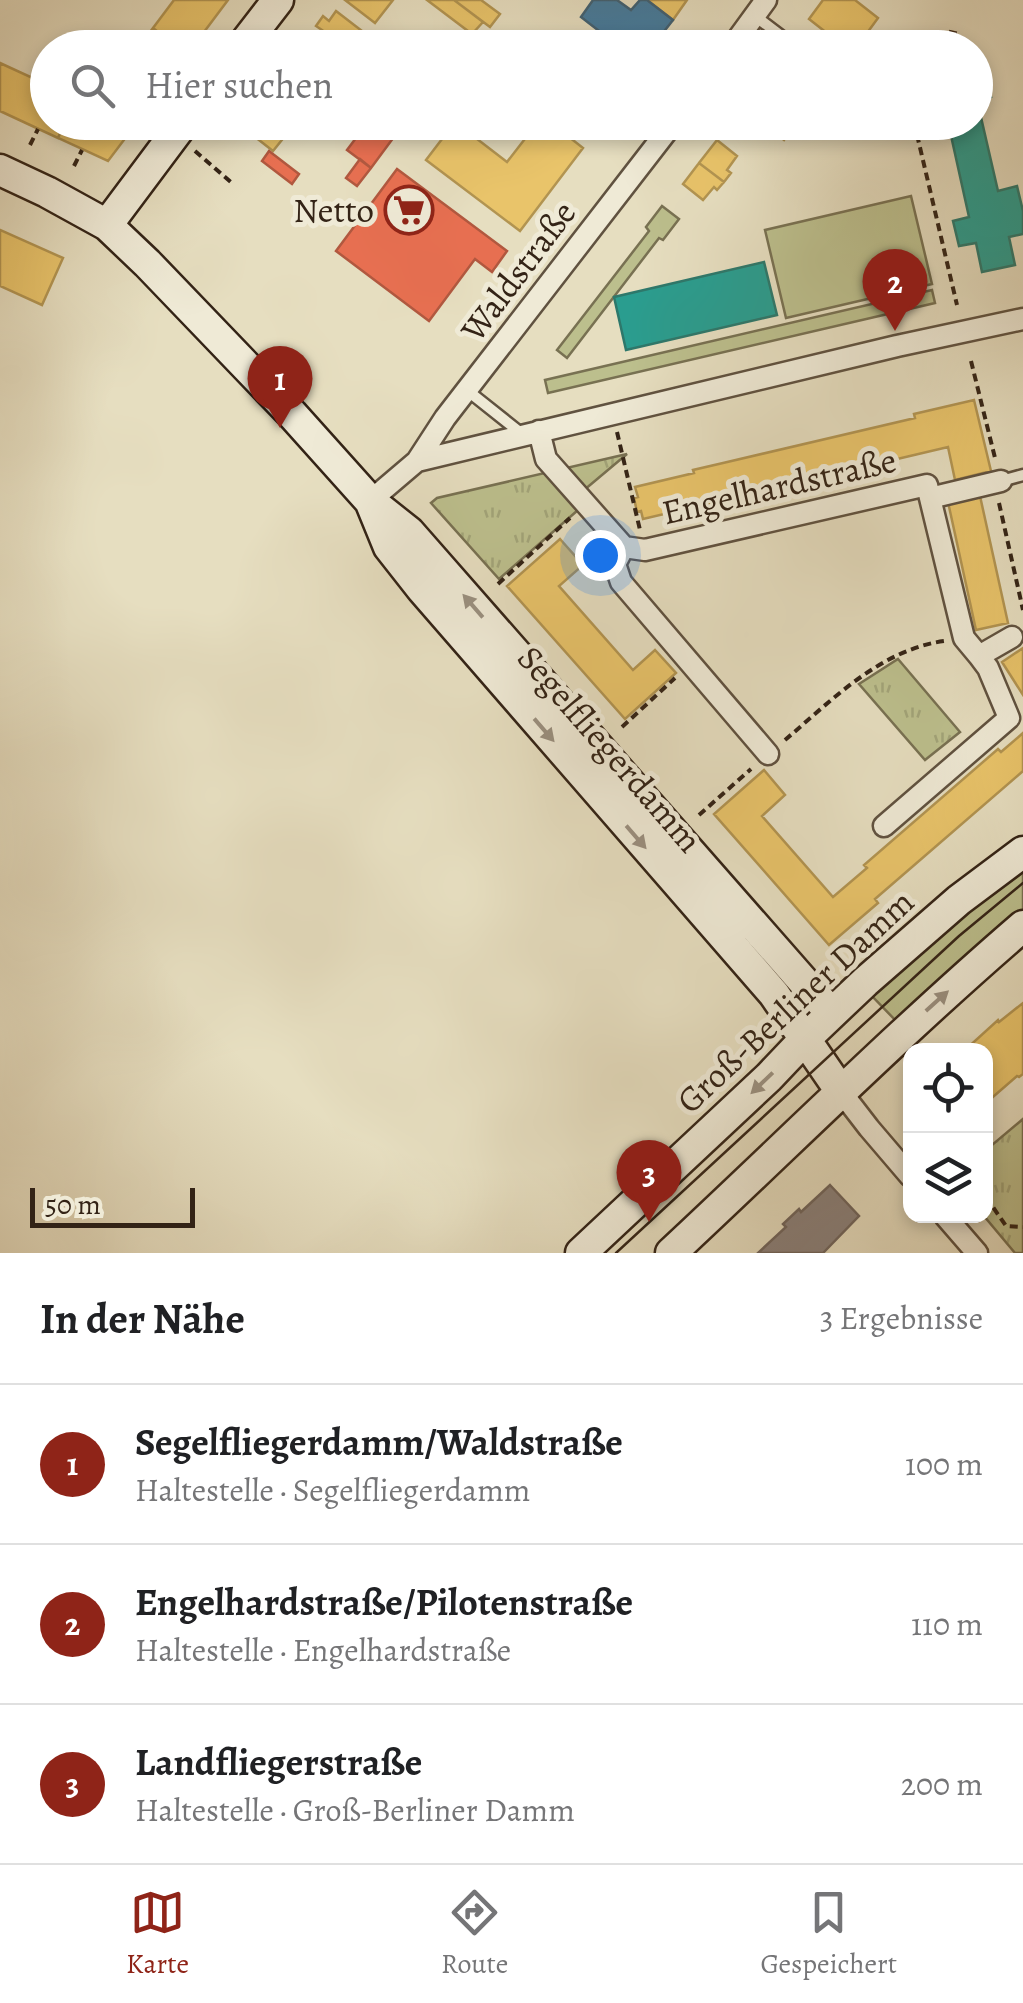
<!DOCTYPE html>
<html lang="de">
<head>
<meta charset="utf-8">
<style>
  body { margin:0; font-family:Alegreya,serif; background:#f6f6f6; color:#202124 }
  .controls { position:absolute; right:30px; bottom:30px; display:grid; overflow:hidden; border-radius:20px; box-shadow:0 5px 15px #0003 }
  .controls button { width:90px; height:90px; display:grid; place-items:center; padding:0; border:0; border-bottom:2px solid #e0e0e0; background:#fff; color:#202124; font:50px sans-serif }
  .scale { position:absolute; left:30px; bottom:25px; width:165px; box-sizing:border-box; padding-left:10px; border:5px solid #332316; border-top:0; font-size:28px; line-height:35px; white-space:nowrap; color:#332316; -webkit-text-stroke:8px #efead6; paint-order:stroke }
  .you { position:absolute; left:600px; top:555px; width:35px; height:35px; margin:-25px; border:8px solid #fff; border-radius:50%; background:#1a73e8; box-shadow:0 0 0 15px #1a73e833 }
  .badge { display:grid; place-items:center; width:65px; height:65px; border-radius:50%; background:#8f2418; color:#fff; font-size:32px; font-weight:700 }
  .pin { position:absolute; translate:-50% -82px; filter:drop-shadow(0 2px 5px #0008) }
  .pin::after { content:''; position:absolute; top:52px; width:35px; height:30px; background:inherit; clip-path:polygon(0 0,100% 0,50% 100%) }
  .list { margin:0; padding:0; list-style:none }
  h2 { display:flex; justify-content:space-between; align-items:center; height:130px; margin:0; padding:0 40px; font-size:42px }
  h2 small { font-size:32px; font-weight:400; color:#757577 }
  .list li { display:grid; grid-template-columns:65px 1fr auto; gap:30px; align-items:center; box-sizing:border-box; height:160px; padding:0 40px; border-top:2px solid #e0e0e0 }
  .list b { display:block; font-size:38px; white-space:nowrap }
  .list p { margin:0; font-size:32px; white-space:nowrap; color:#757577 }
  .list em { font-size:32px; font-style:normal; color:#757577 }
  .icon { flex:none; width:55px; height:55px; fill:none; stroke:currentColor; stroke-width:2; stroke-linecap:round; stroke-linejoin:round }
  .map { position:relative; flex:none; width:1023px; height:1253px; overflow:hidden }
  .search { position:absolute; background:#fff; box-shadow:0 5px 15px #0003; left:30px; right:30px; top:30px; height:110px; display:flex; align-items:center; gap:25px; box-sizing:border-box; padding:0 35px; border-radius:55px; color:#757577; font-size:38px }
  .sheet { height:610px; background:#fff }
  nav { display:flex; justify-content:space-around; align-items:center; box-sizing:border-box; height:140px; border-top:2px solid #e0e0e0; background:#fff; font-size:28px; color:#757577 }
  nav a { display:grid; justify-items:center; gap:5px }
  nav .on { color:#8f2418 }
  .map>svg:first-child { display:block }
  .green { fill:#bcbf8d; stroke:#787152; stroke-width:2.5 }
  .park { fill:url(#park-tufts); stroke:#787152; stroke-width:2.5 }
  .homes { fill:#e9c46a; stroke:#b29451; stroke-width:2.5 }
  .shops { fill:#e76f51; stroke:#b1583f; stroke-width:2.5 }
  .schools { fill:#2a9d8f; stroke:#2d786b; stroke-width:2.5 }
  .public { fill:#457b9d; stroke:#406174; stroke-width:2.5 }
  .industry { fill:#8a817c; stroke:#70655d; stroke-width:2.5 }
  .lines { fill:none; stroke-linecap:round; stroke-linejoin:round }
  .lane-casing { stroke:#605240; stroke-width:15 }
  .street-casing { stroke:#605240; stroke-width:25 }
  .secondary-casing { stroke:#332316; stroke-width:35 }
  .path { stroke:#332316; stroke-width:4; stroke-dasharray:8 5; stroke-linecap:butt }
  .lane { stroke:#efead6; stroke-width:10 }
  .street { stroke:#efead6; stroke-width:20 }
  .secondary { stroke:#efead6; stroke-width:30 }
  .tram { stroke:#332316; stroke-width:2.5 }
  .oneway { fill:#9a9080 }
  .labels { text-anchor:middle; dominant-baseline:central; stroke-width:10; stroke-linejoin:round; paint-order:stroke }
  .poi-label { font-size:35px; fill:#332316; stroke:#efead6; text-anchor:end }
  .street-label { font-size:35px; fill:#332316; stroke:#efead6 }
</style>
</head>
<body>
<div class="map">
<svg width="1023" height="1253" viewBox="0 0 1023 1253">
  <defs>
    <pattern id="park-tufts" width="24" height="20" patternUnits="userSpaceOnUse" patternTransform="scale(2.5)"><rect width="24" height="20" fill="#bcbf8d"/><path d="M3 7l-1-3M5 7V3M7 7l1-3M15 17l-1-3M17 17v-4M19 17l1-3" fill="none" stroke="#a2a479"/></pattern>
  </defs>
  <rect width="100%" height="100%" fill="#e6dec0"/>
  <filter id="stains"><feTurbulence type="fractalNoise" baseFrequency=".002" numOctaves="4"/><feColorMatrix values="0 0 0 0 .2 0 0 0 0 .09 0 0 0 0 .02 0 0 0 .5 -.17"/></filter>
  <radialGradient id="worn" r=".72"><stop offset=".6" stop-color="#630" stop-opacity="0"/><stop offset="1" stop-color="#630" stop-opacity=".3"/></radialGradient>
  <path class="green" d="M911,196L932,284L786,318L765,230Z
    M662,206L679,219L663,240L659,238L567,358L557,350L649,231L646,227Z
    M932,290L935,303L548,393L545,380Z
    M1023,865V914L898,1023L872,996L945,930Z"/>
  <path class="park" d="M627,454L571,501L578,510L499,579L431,503L437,498Z
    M898,659L960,732L925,760L859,684Z
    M1023,1119V1253H1015L984,1216L986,1150Z"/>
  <path class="homes" d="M174,0H228L192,48H179L153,28Z
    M345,0H393L375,23Z
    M427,0H454L483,22L472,34Z
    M454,0H481L500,14L490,27Z
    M647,0H687L673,20Z
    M823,0H855L878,18L856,48H846L809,19Z
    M336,11L362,31L350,48H328L316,38L322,30L316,26L323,16L329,21Z
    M153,28L179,48H138Z
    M453,36L465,45L463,48H444Z
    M0,63L48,85V122H65L58,138L0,111Z
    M65,122H126L133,128L108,161L58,138Z
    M244,122H289L293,126L273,151L241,126Z
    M455,122L507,162L538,122H550L583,148L520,231L426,160Z
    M572,122H605L596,135L581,124L579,127Z
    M761,122H797L784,140Z
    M717,140L737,156L727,170L731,173L724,182L699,163Z
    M699,163L724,182L717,190L714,187L703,200L683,184Z
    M0,230L63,258L42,305L0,286Z
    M974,400L991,471L955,480L948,447L643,519L641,511L637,512L634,498L638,497L635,487L694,473L693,470L723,463L915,418L914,414Z
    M980,496L1008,623L976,630L948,502Z
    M560,539L583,565L559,586L633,670L655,650L676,673L625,719L507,586Z
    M1023,648V695L1002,662Z
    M1023,733V771L875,899L878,903L829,945L714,814L764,770L785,795L762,816L833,897L867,868L864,865L998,749L1001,752Z
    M1023,1003V1074L1019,1077L1017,1076L986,1103V1050H965L998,1020L999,1022Z"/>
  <path class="shops" d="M368,122H405L371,168L347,150Z
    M269,151L299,174L292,184L262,161Z
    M360,159L371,168L357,186L346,178Z
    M397,169L507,251L492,272L475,259L429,321L336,251Z"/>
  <path class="schools" d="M986,74L991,97L977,100L998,191L1017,186L1023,211V234L1009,237L1015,265L982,272L976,243L959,246L953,221L969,217L948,122H976V76Z
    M764,262L777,315L626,350L614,297Z"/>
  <path class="public" d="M593,0H617L631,10L640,0H647L673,20L651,48H621L581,17Z"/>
  <path class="industry" d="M830,1185L859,1216L823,1253H758L786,1227L783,1224L799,1209L801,1212Z"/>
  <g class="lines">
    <g class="lane-casing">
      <path id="lane" d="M755,16L797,48
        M468,391L522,434
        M1001,481L1023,475"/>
    </g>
    <g class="street-casing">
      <path id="street" d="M731,48L766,0
        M539,431L546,459L624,547L645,550L927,485L930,498L1001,481
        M417,461L445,418L674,122
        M930,498L964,638L979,656
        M370,501L417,461L897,346L1023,319
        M624,547L615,564L621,582L768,754
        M884,826L1009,718L988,668L979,656L1012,637
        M842,1093L869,1128L910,1176
        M945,1216L977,1253"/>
    </g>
    <g class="secondary-casing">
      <path id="secondary" d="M241,48L278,0
        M0,170L47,192L107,225L147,263L292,414L370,501L409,532L831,1013
        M107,225L184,122
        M371,503L389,547L422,589L774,994L842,1093
        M581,1253L769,1077L805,1039L865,982L959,900L1023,852
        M671,1253C788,1144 901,1031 1023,926"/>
    </g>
    <path class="path" d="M931,48L945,31L960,34
      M914,122L957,305
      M30,145L38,129
      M195,151L233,184
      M74,166L82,150
      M971,361L996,462
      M617,432L640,530
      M999,503L1023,610
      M498,584L570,518
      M622,727L675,678
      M785,740C832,700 880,650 944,641
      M699,815L751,769
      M986,1197L1006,1226L1023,1227"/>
    <use href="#lane" class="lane"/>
    <use href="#street" class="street"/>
    <use href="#secondary" class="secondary"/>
    <path class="tram" d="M616,1253L959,936L1023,883"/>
  </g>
  <defs><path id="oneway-solid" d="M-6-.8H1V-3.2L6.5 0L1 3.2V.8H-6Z" transform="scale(2.5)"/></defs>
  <g class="oneway">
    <use href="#oneway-solid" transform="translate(473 606) rotate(-131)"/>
    <use href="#oneway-solid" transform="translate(544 730) rotate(49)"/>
    <use href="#oneway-solid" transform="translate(636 837) rotate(49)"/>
    <use href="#oneway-solid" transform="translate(937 1001) rotate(-42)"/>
    <use href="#oneway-solid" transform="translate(762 1083) rotate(136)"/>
  </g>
  <defs>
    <g id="supermarket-ring" transform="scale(2.5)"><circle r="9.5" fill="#efead6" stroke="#8f2418" stroke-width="1.5"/><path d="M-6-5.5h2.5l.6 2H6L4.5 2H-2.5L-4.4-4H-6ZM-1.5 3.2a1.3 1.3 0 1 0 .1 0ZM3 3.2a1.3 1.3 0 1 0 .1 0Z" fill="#8f2418"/></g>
  </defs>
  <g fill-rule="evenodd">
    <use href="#supermarket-ring" x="409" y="210"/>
  </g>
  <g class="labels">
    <g class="poi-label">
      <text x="374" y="210">Netto</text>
    </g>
    <g class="street-label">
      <text transform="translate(518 271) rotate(-53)">Waldstraße</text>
      <text transform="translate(779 486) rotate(-13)">Engelhardstraße</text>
      <text transform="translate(610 749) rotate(49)">Segelfliegerdamm</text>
      <text transform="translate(795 1001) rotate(-43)">Groß-Berliner Damm</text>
    </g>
  </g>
  <rect width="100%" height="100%" filter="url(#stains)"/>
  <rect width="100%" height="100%" fill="url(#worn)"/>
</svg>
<div class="controls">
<button><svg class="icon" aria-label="locate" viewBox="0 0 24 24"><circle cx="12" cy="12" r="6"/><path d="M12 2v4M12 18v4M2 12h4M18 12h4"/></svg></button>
<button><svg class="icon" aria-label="layers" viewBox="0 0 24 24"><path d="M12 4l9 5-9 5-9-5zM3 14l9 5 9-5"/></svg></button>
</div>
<div class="scale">50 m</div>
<div class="you"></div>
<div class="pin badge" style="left:280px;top:428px">1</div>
<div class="pin badge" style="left:895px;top:331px">2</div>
<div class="pin badge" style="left:649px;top:1222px">3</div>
<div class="search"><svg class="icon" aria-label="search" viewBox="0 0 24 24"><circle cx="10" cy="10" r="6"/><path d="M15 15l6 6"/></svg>Hier suchen</div>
</div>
<section class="sheet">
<h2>In der Nähe<small>3 Ergebnisse</small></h2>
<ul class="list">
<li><span class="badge">1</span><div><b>Segelfliegerdamm/Waldstraße</b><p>Haltestelle · Segelfliegerdamm</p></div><em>100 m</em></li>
<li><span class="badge">2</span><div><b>Engelhardstraße/Pilotenstraße</b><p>Haltestelle · Engelhardstraße</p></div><em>110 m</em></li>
<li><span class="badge">3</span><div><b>Landfliegerstraße</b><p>Haltestelle · Groß-Berliner Damm</p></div><em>200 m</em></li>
</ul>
</section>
<nav>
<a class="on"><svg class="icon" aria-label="map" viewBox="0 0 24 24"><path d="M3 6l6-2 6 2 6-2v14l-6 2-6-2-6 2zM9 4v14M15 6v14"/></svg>Karte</a>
<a><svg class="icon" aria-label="directions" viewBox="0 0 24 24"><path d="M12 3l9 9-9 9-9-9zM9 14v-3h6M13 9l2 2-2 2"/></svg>Route</a>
<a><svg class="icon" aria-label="saved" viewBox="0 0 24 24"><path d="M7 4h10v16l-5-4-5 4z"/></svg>Gespeichert</a>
</nav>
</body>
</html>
